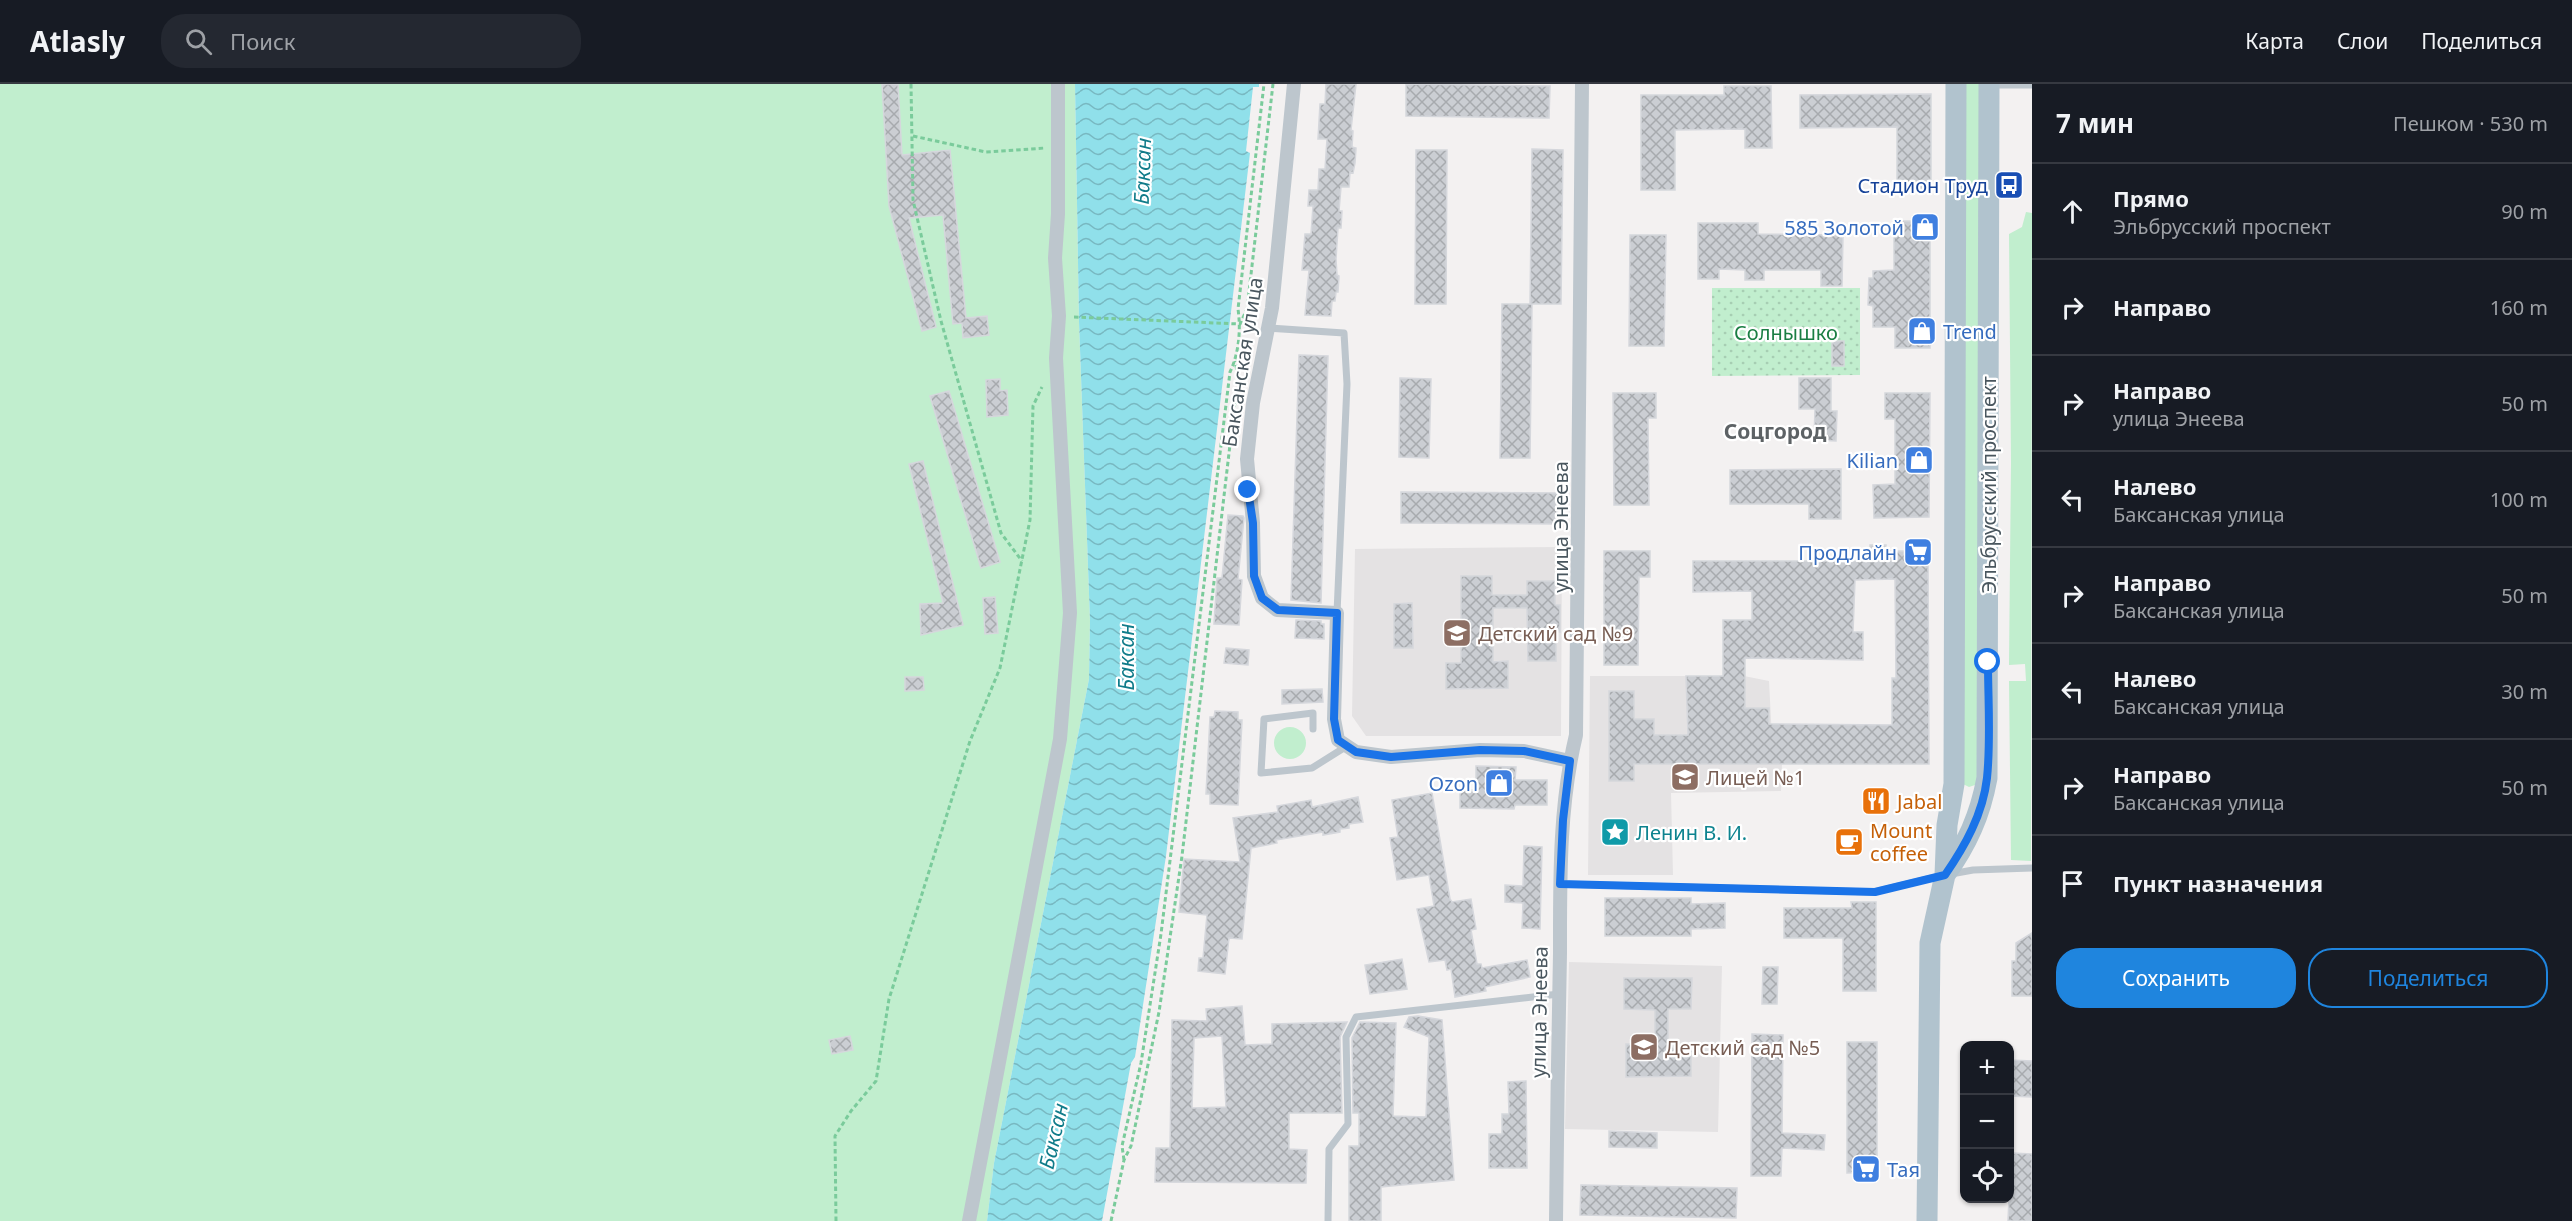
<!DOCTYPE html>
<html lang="ru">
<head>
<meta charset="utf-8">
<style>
  body { margin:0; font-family:"Noto Sans",sans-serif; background:#242831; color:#f1f3f6 }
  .controls { position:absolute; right:18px; bottom:18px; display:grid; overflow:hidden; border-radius:12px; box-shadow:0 2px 4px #0004 }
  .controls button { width:54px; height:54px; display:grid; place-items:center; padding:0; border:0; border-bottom:2px solid #363941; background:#171b24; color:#f1f3f6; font:30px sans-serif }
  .stop { position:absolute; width:18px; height:18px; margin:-14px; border:4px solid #1a73e8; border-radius:50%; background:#fff }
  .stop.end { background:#1a73e8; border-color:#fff; box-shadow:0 2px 6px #0008 }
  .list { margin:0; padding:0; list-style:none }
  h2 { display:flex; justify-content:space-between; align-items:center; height:78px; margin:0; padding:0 24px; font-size:26px }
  h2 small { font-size:20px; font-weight:400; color:#9ea1a6 }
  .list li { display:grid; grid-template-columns:39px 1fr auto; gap:18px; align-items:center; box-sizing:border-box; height:96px; padding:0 24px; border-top:2px solid #363941 }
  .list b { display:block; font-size:22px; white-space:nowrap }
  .list p { margin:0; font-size:20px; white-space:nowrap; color:#9ea1a6 }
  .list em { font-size:20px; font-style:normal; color:#9ea1a6 }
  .actions { display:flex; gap:12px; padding:18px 24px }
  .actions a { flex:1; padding:14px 0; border:2px solid #1f85de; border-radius:24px; text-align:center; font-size:21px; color:#1f85de }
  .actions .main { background:#1f85de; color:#fff }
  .icon { flex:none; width:33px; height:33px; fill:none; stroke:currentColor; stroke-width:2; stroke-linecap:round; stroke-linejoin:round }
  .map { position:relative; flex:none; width:2032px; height:1137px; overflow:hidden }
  header { display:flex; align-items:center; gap:36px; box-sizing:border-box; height:84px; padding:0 30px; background:#171b24; border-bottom:2px solid #363941 }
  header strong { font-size:28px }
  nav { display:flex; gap:33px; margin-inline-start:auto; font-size:21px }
  .search { width:420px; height:54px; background:#242831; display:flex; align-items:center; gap:15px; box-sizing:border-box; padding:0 21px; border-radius:24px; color:#9ea1a6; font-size:22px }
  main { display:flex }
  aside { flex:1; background:#171b24 }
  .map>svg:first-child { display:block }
  .education { fill:#e4e2e3 }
  .green { fill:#c1eece }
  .park { fill:url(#park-dots) }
  .water { fill:url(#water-waves) }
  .building { fill:url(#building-cross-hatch); stroke:#d5d7dc; stroke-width:1.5; fill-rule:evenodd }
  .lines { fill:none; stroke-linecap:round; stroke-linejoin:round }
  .path { stroke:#7acb9b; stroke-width:3; stroke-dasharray:4.5 3; stroke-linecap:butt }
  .lane { stroke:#bdc6cd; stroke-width:7 }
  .street { stroke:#bdc6cd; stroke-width:14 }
  .primary { stroke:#b1c3ce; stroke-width:21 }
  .route { stroke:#1a73e8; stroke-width:8 }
  .labels { text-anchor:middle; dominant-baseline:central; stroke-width:4.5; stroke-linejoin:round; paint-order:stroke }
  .transit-label { font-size:20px; fill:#164399; stroke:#fff; text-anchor:end }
  .shop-label { font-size:20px; fill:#366cbe; stroke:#fff; text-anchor:end }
  .park-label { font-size:20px; fill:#1a7e43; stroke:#fff }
  .street-label { font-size:20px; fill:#49565e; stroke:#fff }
  .education-label { font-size:20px; fill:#785e54; stroke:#fff; text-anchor:start }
  .food-label { font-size:20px; fill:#c56008; stroke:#fff; text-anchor:start }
  .culture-label { font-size:20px; fill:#0d838f; stroke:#fff; text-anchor:start }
  .water-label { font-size:21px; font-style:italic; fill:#117c8a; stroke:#fff }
  .neighbourhood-label { font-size:21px; font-weight:bold; fill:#5d6265; stroke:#fff }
</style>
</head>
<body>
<header>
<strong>Atlasly</strong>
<div class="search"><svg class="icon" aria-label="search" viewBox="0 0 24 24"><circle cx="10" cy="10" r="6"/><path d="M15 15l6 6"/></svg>Поиск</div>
<nav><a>Карта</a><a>Слои</a><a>Поделиться</a></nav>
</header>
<main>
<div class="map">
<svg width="2032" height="1137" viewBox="0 0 2032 1137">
  <defs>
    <pattern id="park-dots" width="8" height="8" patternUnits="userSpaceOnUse" patternTransform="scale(1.5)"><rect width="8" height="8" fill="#c1eece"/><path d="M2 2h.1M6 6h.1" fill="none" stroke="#a7ceb3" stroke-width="1.8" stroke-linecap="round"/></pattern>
    <pattern id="water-waves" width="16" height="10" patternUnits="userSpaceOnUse" patternTransform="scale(1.5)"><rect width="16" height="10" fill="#90e0ea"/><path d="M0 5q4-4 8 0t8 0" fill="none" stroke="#78b8c1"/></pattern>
    <pattern id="building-cross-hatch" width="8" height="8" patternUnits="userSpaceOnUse" patternTransform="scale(1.5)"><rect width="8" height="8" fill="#cbced3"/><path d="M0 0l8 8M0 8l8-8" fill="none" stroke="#a7aaae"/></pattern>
  </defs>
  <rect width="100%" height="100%" fill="#f3f1f1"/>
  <path class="education" d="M1562,463L1561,652H1366L1352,632L1355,465Z
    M1590,592H1744L1769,597L1773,674L1782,679L1781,707L1671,709L1673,791H1588Z
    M1569,878L1722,882L1718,1048L1565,1045Z"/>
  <path class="green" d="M0,0H1075L1079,238L1090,537L1089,595L994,1079L987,1137H0Z
    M1963,0H1980L1978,700L1969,703L1963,700Z
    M2026,128L2032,129L2031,777L2011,776L2009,597H2026L2025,580L2009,581L2011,379L2009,150L2022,143Z
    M1274 659a16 16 0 1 1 32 0a16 16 0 1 1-32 0Z"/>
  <path class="park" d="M1712,204H1860V291L1712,292Z"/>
  <path class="water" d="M1075,0H1259V3H1253L1246,67L1250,69L1166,772L1135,973L1131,979L1102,1137H987L994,1079L1089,595L1090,537L1079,238Z"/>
  <path class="building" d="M882,0H898L902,71L950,66L966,234L987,232L989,251L963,254L962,239L953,240L943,131L909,134L936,243L922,247L889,122Z
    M1326,0H1356L1351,46L1353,47L1352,63L1356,64L1355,79L1353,89L1350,88L1349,103H1341L1339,127H1342L1341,144H1338L1336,175L1337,191L1339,192L1338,208H1336L1335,217H1332L1331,232L1305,231L1309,186H1302L1305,150H1311L1313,122H1308L1309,106H1318L1319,85H1325L1327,55H1318L1320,20H1325Z
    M1406,0L1550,2L1549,34L1406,32Z
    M1724,2H1771L1772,64H1745V45L1675,46V106H1641V11H1724Z
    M1931,10V105H1897V43L1800,44V11Z
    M1532,65L1563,66L1561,220H1530Z
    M1416,66H1447L1446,220H1415Z
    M1897,137H1932V152H1930V264H1895V243H1873V222L1868,221L1869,194H1873V187L1894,186V150H1897Z
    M1698,139H1758V150L1843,151L1842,202H1821V186H1764V196H1745V186L1719,185V195H1698Z
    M1630,151H1666L1664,262H1629Z
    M1502,220H1532L1530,374H1500Z
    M1832,257H1844V282H1832Z
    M1299,271L1328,272L1321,519L1291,516Z
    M1400,294L1431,295L1429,374L1399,373Z
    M1799,294H1831V327H1837L1836,357L1814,356L1815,325H1799Z
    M1000,295V307L1007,306L1008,331L987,333L986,296Z
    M949,307L1000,478L981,484L930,312Z
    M1613,309H1656V334H1648L1649,421H1614Z
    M1885,309H1930L1929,433L1874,434L1873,401L1895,400V335H1885Z
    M923,377L963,541L921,551L920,520L943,519L909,380Z
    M1841,385V435H1809V420H1730V386Z
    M1401,408L1557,409V440L1401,439Z
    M1228,431L1243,432L1244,434L1238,495L1242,496L1239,541L1214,540L1217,494H1222Z
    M1870,461H1886V467H1928L1929,680H1634V697H1609V607H1634V635H1654V651H1688L1686,592H1723V536H1752V507L1693,508V477H1870ZM1895,495L1896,594H1892V641L1769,640V624H1745V574L1863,576V548H1853L1855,496Z
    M1604,467H1650V493H1639L1638,581H1604Z
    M1461,492H1492V511H1527V497H1555V521H1560V548H1556V577H1528L1527,524H1493V578L1508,577V604L1446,605V579H1461Z
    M995,513L998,549L985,550L983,514Z
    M1412,519L1413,564H1394V520Z
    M1296,536L1321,537V540H1324V555L1295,554Z
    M1226,564L1249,566L1248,581L1224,579Z
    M905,593H923L924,606L905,607Z
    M1322,605L1323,618L1282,620V606Z
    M1215,627L1238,628V636H1242L1238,721L1210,720V710H1206L1210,633H1214Z
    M1476,682L1516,683L1515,696H1547V721H1515L1514,725L1460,724V706H1476Z
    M1432,709L1450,815L1452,818L1471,815L1476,845L1471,846L1477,880H1481L1482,884L1527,876L1530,893L1485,903L1486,907L1455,913L1451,885L1447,886L1445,876L1429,878L1417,825L1434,822L1429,791L1397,796L1390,754L1398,753L1392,716Z
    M1358,713L1363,738L1349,740V744L1340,745V748L1323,751V748L1276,756L1277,759L1251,764L1242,855L1229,854L1225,890L1198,887L1199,874H1203L1207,831L1179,828L1184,775L1240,778L1233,734L1278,728L1277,722L1311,716L1312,723Z
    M1524,762L1542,763L1540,845L1522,844L1523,819L1505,818V801L1523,802Z
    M1605,814H1691V820L1725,819V844L1691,845V852H1605Z
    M1851,818H1876V907H1843V854H1784V824H1852Z
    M2032,849V912H2012V877H2016V859Z
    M1402,875L1407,905L1370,910L1365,881Z
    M1763,883H1778L1777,920H1762Z
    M1624,894H1692L1691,925H1668V961H1691V992L1626,993V960H1655V926L1624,925Z
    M1242,922L1245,961L1272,960V940L1347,938L1340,953L1342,1029H1289V1065L1307,1066L1306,1099L1155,1098L1156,1064H1170L1172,936L1207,937L1206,925ZM1222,952L1226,1023L1192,1024L1194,954Z
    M1418,932L1442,936L1454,1096L1381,1103V1137H1349V1062H1359V1029H1353L1352,954L1360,938L1396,939L1393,1032L1426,1033L1429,953L1404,943L1409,933Z
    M1752,950L1783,951L1782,1049L1825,1051L1824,1066L1782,1064L1781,1092H1751Z
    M850,952L853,966L832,970L829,956Z
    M1847,958H1877V1088L1847,1089Z
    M2010,976L2032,977V1013L2010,1012Z
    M1526,997L1527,1084H1489V1050H1502V1030H1509L1508,998Z
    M1609,1047L1657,1049V1064L1609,1063Z
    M2011,1069L2032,1070V1137H2008Z
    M1581,1101L1737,1104L1736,1134L1580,1131Z"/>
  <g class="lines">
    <path class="path" d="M911,0L913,116L941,237L1001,449L1022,477
      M913,52L986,68L1045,64
      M1074,233L1240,240L1247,225L1273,0
      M1124,1076L1122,1062L1141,979L1161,850L1230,288C1239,269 1241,246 1238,225L1264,0
      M836,1137L835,1052L851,1027L876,997L889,915L970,657L1000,584L1030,436L1033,322L1042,303
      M1111,1137L1124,1076L1131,1062L1159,928L1182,772L1238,292L1235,277"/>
    <path class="lane" d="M1991,1H2032
      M1268,244L1344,249L1347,300L1337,529
      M1313,645V629L1264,635L1261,689L1312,684L1347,662
      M1951,790L1973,786L2032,784
      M1560,800L1874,808L1940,792
      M1328,1137L1329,1065L1348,1040L1346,953L1356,933L1559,910"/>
    <path class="street" d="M1294,0L1272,224L1253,319L1247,375L1253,439L1254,492L1262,514L1277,526L1337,529L1334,635L1338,656L1356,668L1391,673L1480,666L1524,667L1570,677
      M969,1137L1060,655L1070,529L1056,274L1059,232L1055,174L1058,130V0
      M1556,1137C1557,1048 1558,958 1560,869C1560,796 1559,722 1576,651L1582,0"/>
    <path class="primary" d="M1945,791C1967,760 1980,732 1987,694L1989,0
      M1927,1137L1930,859L1945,791L1947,741L1954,700L1956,0"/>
  </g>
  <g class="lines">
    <path class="route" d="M1248,406L1253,439L1254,492L1262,514L1278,526L1337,529L1334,635L1338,656L1356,668L1391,673L1480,666L1524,667L1570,677L1563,736L1560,800L1875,808L1945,791C1965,762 1983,730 1987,694C1991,656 1988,616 1988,578"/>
  </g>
  <defs>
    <g id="bus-square" transform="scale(1.5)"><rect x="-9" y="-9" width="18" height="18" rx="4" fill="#1a4fb4" stroke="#fff"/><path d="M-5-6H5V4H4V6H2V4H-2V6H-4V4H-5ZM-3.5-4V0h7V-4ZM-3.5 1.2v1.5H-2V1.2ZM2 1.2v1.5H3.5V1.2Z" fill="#fff"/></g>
    <g id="shop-square" transform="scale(1.5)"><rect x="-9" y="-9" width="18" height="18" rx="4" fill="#3f7fe0" stroke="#fff"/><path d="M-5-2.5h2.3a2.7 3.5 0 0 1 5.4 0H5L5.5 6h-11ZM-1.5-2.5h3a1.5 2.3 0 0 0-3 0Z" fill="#fff"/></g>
    <g id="supermarket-square" transform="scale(1.5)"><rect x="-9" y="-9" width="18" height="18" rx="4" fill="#3f7fe0" stroke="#fff"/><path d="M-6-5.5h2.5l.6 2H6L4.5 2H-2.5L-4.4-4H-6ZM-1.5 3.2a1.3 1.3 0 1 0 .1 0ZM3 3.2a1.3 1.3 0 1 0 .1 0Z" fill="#fff"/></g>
    <g id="school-square" transform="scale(1.5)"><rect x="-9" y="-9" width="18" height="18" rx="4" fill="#8d6e63" stroke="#fff"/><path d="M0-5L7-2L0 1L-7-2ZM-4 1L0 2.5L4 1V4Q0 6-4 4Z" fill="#fff"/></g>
    <g id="restaurant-square" transform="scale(1.5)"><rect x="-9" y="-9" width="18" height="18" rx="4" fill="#e8710a" stroke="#fff"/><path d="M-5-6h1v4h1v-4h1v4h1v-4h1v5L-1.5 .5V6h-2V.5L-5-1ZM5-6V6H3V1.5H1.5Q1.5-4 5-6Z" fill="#fff"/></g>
    <g id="sight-square" transform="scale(1.5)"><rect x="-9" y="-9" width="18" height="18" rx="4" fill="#0f9aa8" stroke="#fff"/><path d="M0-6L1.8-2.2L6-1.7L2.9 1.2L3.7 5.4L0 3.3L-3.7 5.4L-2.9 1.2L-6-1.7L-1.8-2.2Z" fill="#fff"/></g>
    <g id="cafe-square" transform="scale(1.5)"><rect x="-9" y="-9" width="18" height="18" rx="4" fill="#e8710a" stroke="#fff"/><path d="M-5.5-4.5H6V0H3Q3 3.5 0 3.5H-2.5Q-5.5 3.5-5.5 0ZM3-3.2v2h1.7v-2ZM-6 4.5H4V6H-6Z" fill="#fff"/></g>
  </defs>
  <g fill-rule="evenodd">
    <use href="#bus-square" x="2009" y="101"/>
    <use href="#shop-square" x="1925" y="143"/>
    <use href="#shop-square" x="1922" y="247"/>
    <use href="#shop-square" x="1919" y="376"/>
    <use href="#supermarket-square" x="1918" y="468"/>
    <use href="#school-square" x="1457" y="549"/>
    <use href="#school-square" x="1685" y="693"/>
    <use href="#shop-square" x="1499" y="699"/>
    <use href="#restaurant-square" x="1876" y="717"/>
    <use href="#sight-square" x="1615" y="748"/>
    <use href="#cafe-square" x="1849" y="758"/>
    <use href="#school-square" x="1644" y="963"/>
    <use href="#supermarket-square" x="1866" y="1085"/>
  </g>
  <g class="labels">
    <g class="transit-label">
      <text x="1988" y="101">Стадион Труд</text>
    </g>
    <g class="shop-label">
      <text x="1904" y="143">585 Золотой</text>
      <text x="1943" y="247" text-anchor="start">Trend</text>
      <text x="1898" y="376">Kilian</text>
      <text x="1897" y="468">Продлайн</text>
      <text x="1478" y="699">Ozon</text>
      <text x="1887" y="1085" text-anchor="start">Тая</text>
    </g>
    <g class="park-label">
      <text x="1786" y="248">Солнышко</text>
    </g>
    <g class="street-label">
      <text transform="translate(1242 278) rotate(-81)">Баксанская улица</text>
      <text transform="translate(1988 401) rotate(-90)">Эльбрусский проспект</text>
      <text transform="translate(1560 443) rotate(-90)">улица Энеева</text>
      <text transform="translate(1539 928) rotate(-89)">улица Энеева</text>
    </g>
    <g class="education-label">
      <text x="1478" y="549">Детский сад №9</text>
      <text x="1706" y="693">Лицей №1</text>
      <text x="1665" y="963">Детский сад №5</text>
    </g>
    <g class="food-label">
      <text x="1897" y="717">Jabal</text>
      <text x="1870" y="746">Mount<tspan x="1870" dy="23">coffee</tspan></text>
    </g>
    <g class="culture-label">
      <text x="1636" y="748">Ленин В. И.</text>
    </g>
    <g class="water-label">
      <text transform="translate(1142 87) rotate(-88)">Баксан</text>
      <text transform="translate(1126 573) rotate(-90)">Баксан</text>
      <text transform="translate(1053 1052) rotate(-77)">Баксан</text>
    </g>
    <g class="neighbourhood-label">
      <text x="1775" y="347">Соцгород</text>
    </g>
  </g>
</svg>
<div class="controls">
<button>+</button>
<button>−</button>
<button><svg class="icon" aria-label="locate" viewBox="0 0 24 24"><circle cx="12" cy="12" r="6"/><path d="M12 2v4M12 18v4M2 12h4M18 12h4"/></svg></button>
</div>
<div class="stop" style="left:1988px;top:578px"></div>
<div class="stop end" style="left:1248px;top:406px"></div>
</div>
<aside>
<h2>7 мин<small>Пешком · 530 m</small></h2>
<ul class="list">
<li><svg class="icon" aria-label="ahead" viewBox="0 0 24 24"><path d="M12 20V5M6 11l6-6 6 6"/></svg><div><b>Прямо</b><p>Эльбрусский проспект</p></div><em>90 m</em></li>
<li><svg class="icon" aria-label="right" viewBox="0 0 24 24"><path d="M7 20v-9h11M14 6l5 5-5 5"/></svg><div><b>Направо</b></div><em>160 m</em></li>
<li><svg class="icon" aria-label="right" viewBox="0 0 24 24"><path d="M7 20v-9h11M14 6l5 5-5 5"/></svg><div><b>Направо</b><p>улица Энеева</p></div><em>50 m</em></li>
<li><svg class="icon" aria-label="left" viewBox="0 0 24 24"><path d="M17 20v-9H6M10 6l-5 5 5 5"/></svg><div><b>Налево</b><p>Баксанская улица</p></div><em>100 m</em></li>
<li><svg class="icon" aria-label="right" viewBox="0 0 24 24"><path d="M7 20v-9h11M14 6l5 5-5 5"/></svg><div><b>Направо</b><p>Баксанская улица</p></div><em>50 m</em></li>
<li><svg class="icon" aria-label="left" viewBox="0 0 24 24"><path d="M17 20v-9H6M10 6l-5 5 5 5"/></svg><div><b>Налево</b><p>Баксанская улица</p></div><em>30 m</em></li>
<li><svg class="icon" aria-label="right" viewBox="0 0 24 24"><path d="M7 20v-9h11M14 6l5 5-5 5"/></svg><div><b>Направо</b><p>Баксанская улица</p></div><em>50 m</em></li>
<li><svg class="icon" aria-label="arrive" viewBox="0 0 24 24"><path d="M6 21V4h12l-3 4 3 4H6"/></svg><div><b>Пункт назначения</b></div></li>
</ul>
<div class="actions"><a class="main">Сохранить</a><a>Поделиться</a></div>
</aside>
</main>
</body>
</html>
